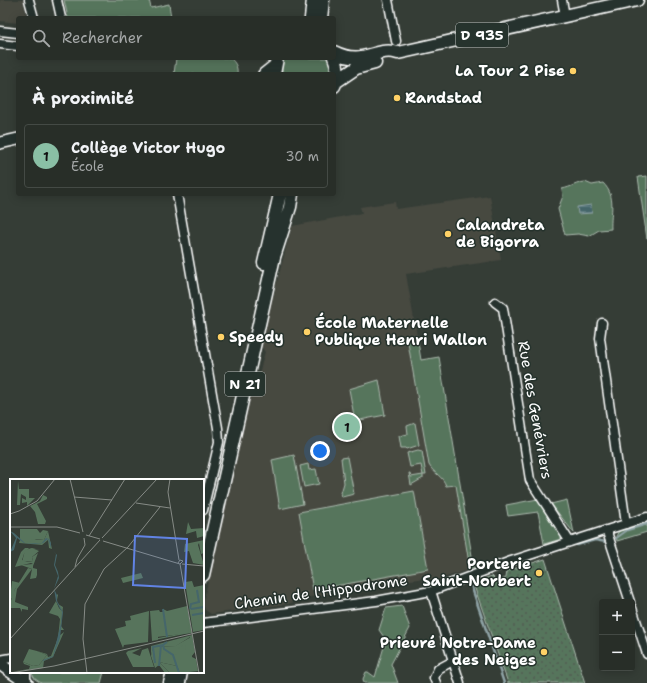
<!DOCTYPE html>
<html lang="fr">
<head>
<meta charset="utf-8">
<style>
  body { margin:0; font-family:"Shantell Sans",sans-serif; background:#303630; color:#f1f3f6 }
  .controls { position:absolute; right:12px; bottom:12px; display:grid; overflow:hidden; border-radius:4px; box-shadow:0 2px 10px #0003 }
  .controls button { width:36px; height:36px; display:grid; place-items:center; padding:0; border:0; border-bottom:1px solid #444a45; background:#282e28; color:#f1f3f6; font:20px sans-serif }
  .you { position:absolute; left:320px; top:451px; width:14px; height:14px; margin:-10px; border:3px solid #fff; border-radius:50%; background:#1a73e8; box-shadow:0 0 0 6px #1a73e833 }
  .badge { display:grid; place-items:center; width:26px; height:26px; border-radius:50%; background:#8abfa5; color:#111; font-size:13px; font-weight:700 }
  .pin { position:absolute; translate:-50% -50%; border:2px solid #fff; box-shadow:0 1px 4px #0006 }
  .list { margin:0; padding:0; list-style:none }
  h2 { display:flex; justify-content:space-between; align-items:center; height:52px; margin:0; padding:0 16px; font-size:17px }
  h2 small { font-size:13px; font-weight:400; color:#a5a8a8 }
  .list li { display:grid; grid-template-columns:26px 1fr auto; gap:12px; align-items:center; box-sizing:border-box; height:64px; margin:0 8px 8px; padding:0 8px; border:1px solid #444a45; border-radius:4px }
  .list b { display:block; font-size:15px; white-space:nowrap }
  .list p { margin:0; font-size:13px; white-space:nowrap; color:#a5a8a8 }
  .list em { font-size:13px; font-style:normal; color:#a5a8a8 }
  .icon { flex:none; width:22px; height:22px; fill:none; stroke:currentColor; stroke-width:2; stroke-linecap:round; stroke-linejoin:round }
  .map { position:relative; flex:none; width:647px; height:683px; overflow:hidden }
  .search { position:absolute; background:#282e28; box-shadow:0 2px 10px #0003; left:16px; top:16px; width:320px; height:44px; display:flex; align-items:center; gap:10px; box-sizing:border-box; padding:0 14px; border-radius:4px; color:#a5a8a8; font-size:15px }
  .panel { position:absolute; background:#282e28; box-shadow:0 2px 10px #0003; left:16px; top:72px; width:320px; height:124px; border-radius:4px }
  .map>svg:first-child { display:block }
  .built { fill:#474941 }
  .green { fill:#57745c; stroke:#abbaae }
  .park { fill:url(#park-dots); stroke:#abbaae }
  .water { fill:url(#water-rules); stroke:#8fa3a6 }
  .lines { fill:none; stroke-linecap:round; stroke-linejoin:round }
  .stream { stroke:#8fa3a6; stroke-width:2.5 }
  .street-casing { stroke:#fff; stroke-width:11 }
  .secondary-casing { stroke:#fff; stroke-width:14 }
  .primary-casing { stroke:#fff; stroke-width:15 }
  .street { stroke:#26332d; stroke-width:8 }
  .secondary { stroke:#26332d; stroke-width:11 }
  .primary { stroke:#26332d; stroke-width:12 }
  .poi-dot { fill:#ffd166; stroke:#26332d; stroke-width:1.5 }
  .labels { text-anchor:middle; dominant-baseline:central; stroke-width:3; stroke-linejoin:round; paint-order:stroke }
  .shield { fill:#26332d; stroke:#bec2c0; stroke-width:1 }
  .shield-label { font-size:14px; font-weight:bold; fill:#fff }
  .poi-label { font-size:15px; font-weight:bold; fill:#fff; stroke:#26332d; text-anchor:start }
  .street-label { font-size:15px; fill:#fff; stroke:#26332d }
  .inset-river { fill:none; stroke:#45666b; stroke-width:2 }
  .inset-road { fill:none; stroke:#868b86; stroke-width:1 }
  .view { fill:#6183e4; fill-opacity:0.15; stroke:#6183e4; stroke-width:2 }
  .inset-edge { fill:none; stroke:#fff; stroke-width:2 }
</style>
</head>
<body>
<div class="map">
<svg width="647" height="683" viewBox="0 0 647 683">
  <defs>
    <pattern id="park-dots" width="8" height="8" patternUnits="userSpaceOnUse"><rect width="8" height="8" fill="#57745c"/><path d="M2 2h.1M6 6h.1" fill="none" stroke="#505c52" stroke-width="1.8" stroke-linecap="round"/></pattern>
    <pattern id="water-rules" width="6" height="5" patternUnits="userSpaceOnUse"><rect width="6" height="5" fill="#45666b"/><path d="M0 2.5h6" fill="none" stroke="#617d81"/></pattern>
  </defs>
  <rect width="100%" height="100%" fill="#353d36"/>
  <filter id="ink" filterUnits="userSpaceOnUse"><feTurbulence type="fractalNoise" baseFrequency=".025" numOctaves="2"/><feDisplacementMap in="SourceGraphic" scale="8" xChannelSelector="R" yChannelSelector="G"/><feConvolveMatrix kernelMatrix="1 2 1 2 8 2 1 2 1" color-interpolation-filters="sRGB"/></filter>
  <g filter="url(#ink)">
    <path class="built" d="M0,0H23L26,14L25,18H18V23L0,21Z
      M490,196L501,260L406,274L421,359L439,357L474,568L434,581L426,578L335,590L323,596L309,597L288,604L211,614L205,610L203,603L255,376L259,374L265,352L260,345L292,226L362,213L360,207L395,202L396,209Z"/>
    <path class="green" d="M64,0H149L151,8L169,4L171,18H68Z
      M176,58H230C235,62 238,67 237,74H174Z
      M284,58H327L330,65V74H281V66Z
      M647,176V239L638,177Z
      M585,182L592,185L603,183C617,197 610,212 611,229L599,230L589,236L578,234L565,235L558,209L563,196L562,189C572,187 576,183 585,182Z
      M417,336L421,360L439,357L474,568L470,569L456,485L446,486C443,476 434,474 429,465L407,337Z
      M379,380L385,415L355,421L349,389Z
      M415,423L419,445L407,449L406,448H401L399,436L408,434L407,426Z
      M418,450L422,451L426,475H423V478L411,485L409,473H410L411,477L423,475L421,465L410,467L407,453Z
      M294,455L303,504L280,509L272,460Z
      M347,457L354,494L342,497L341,493L344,483L341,458Z
      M308,464L309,470L316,469L319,484L304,487L300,466Z
      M414,491L428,569L313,590L299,512Z
      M538,499L562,536L561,539L544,544L538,512L508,516L506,505Z
      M567,500L574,533L551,504Z
      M647,522V532L617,541L616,536L619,531Z
      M402,606L410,628L391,664L398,683H364L363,679L366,672H368L375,677L386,640L379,630L386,608Z
      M31,672H104L101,683H41L35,679Z"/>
    <path class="park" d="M545,559L585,683H508L473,583L492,576L497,581L506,578L507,571Z"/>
    <path class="water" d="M591,205L592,213L578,214L577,207Z"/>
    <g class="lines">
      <path class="stream" d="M616,538L627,530L647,524
        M577,545L595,540L606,542
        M470,582L504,683"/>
      <g class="street-casing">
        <path id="street" d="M29,0L34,18
          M57,0L61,18
          M388,0L396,41
          M562,0L565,16
          M0,31L18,33
          M0,44L18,46
          M177,194L218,428L219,442L203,510
          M495,302L503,308L530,480L570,542
          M602,323L600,338L626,524
          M608,530V535L630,602
          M431,591L460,683
          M632,608L647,654
          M203,623L376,601L431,591L511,561L647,517
          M0,660L11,658
          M26,682V672
          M436,683L434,678L438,669L453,661"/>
      </g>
      <g class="secondary-casing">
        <path id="secondary" d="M264,74L274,66
          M0,143L18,139
          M0,664L11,672
          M11,672L27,683"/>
      </g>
      <g class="primary-casing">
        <path id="primary" d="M311,18L313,0
          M321,18L323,0
          M334,52C364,67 376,46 398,53L637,0
          M334,57C338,66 339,77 334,86
          M274,74L277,58
          M337,81L356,68L375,63
          M264,263L280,194
          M203,575L274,257L290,207L292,194
          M170,683L173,672
          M179,683L181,672"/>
      </g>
      <use href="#street" class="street"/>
      <use href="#secondary" class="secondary"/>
      <use href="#primary" class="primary"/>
    </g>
  </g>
  <g class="poi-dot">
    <circle cx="573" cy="71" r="4"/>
    <circle cx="397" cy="98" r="4"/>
    <circle cx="448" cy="234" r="4"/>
    <circle cx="307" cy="332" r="4"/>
    <circle cx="221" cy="337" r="4"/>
    <circle cx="539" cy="573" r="4"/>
    <circle cx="544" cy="652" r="4"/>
  </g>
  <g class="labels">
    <g class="shield">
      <rect x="456" y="23" width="52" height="24" rx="3"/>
      <rect x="225" y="372" width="40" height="24" rx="3"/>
    </g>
    <g class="shield-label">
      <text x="482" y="35">D 935</text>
      <text x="245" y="384">N 21</text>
    </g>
    <g class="poi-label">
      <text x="565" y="71" text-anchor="end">La Tour 2 Pise</text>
      <text x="405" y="98">Randstad</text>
      <text x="456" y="225">Calandreta<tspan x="456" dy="17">de Bigorra</tspan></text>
      <text x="315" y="323">École Maternelle<tspan x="315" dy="17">Publique Henri Wallon</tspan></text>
      <text x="229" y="337">Speedy</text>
      <text x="531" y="564" text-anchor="end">Porterie<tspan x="531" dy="17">Saint-Norbert</tspan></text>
      <text x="536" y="643" text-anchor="end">Prieuré Notre-Dame<tspan x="536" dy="17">des Neiges</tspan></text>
    </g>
    <g class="street-label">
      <text transform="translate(535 410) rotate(80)">Rue des Genévriers</text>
      <text transform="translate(321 592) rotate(-8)">Chemin de l'Hippodrome</text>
    </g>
  </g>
  <g transform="translate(10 479)">
    <rect width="194" height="194" fill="#353d36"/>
    <path d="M8,2L9,10H19V19H25L17,27V23L12,24V19L16,21V18L11,15L10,26H7ZM33,16L37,18V20L27,25L36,42L35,45H28L25,33L20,27L30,22ZM178,43L181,50L194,49V57L187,59L186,52L176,55ZM10,50H27L30,54L33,51L38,52L34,61L26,60L21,63H15L10,61ZM194,61V74L191,75L189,64L188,66L194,86L183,84L179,72L174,73L175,65ZM22,69L29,72L22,78L23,82L12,83L15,71ZM23,85V89L27,90V96L26,99L20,100L22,90L11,86ZM2,102L10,104L5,110L3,120L0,119ZM182,102L184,108L194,106V151L183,153L175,103ZM177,127L182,154L147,158L148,161L142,162L140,132L149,131L150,133H154L153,130L157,132ZM139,132L138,163L114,166L113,169L105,150L116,147L115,142L121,141L120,137ZM181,158L182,178L186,180L188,192L170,194L167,187L149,183L160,194H155L149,186L145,189L141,177L143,168L165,167ZM132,169L122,174L130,177L132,171L138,169L144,188H123L116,174L118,172L85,179ZM19,170L27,172L37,176L29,186L23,187L13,183Z" fill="#57745c"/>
    <path d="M38,52L42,70L39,69L38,61L32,66L9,64L10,61L21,63V60L34,61ZM15,69H22L30,71L19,69L14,75L12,81L17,83L23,82L22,78L28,74L23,87H20L23,85L21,84L5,88L11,73ZM18,89L22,90L7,110L5,123L18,128V131L12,130V133L10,129H0V124L5,110ZM47,115L48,116L47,121L48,125L53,128L51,147L54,151H50L49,157L54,153L43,178L34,182L33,189L0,193L19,190L20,187L14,185L13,183L23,187L29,186L37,176L27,172L37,175L38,178L41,177L48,159L50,140L48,137L39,134L46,122L49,129L52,132L50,129L47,122ZM178,142H179V154L145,161H148L146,159L150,147L154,152L148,156V159L179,153ZM182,156L185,173L181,178L180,158L166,167L143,168L141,177V167ZM174,165H176V171L175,166L167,171V176L148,173L149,170H166ZM149,183L167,187L170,194H160Z" fill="#57745c"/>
    <path d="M131,94L133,99L113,104L111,99Z" fill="#57745c"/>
    <path d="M0,52L4,54L15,64H25L31,65L36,59L39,60L41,64V69L47,76L45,86L48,93L49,99L44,110L47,116V122L53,133L50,159L43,178L33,182L32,192L33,181L43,177L51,144L52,133L46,122L44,110L48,97L44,86L46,75L41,69L38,60L33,64L29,65L14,64L7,59L4,71L0,73L6,59Z" fill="#45666b"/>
    <path class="inset-river" d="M153,130L157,158M180,130L181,125L189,123L187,111M181,130L194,128M182,136L194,134M157,163L153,166L154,170L163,176L169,194M145,184L143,168L153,166M149,187L151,166"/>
    <path class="inset-road" d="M60,0L73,53M160,0L158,13L169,81M64,18L102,21M126,24L160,29M0,35L9,32L27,22L45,0M0,48H47L70,54M76,56L90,60M79,57L115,0M92,59L147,0M93,62L170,85L173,82L170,81L168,84M170,85L189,194M172,85L194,87M65,88L67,80L75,66L74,59M0,160L90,61M0,194L44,187L194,152M77,194L73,160L75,125L94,90L118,68L150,28"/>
    <path class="view" d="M125,57L177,60L175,109L123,106Z"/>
    <rect width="194" height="194" class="inset-edge"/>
  </g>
</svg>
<div class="controls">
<button>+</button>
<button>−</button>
</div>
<div class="you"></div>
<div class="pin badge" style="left:347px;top:427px">1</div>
<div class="search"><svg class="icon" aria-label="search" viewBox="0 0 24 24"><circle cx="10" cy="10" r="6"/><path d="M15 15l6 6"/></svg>Rechercher</div>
<section class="panel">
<h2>À proximité<small></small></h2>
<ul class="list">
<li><span class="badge">1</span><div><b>Collège Victor Hugo</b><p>École</p></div><em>30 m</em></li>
</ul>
</section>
</div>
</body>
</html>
